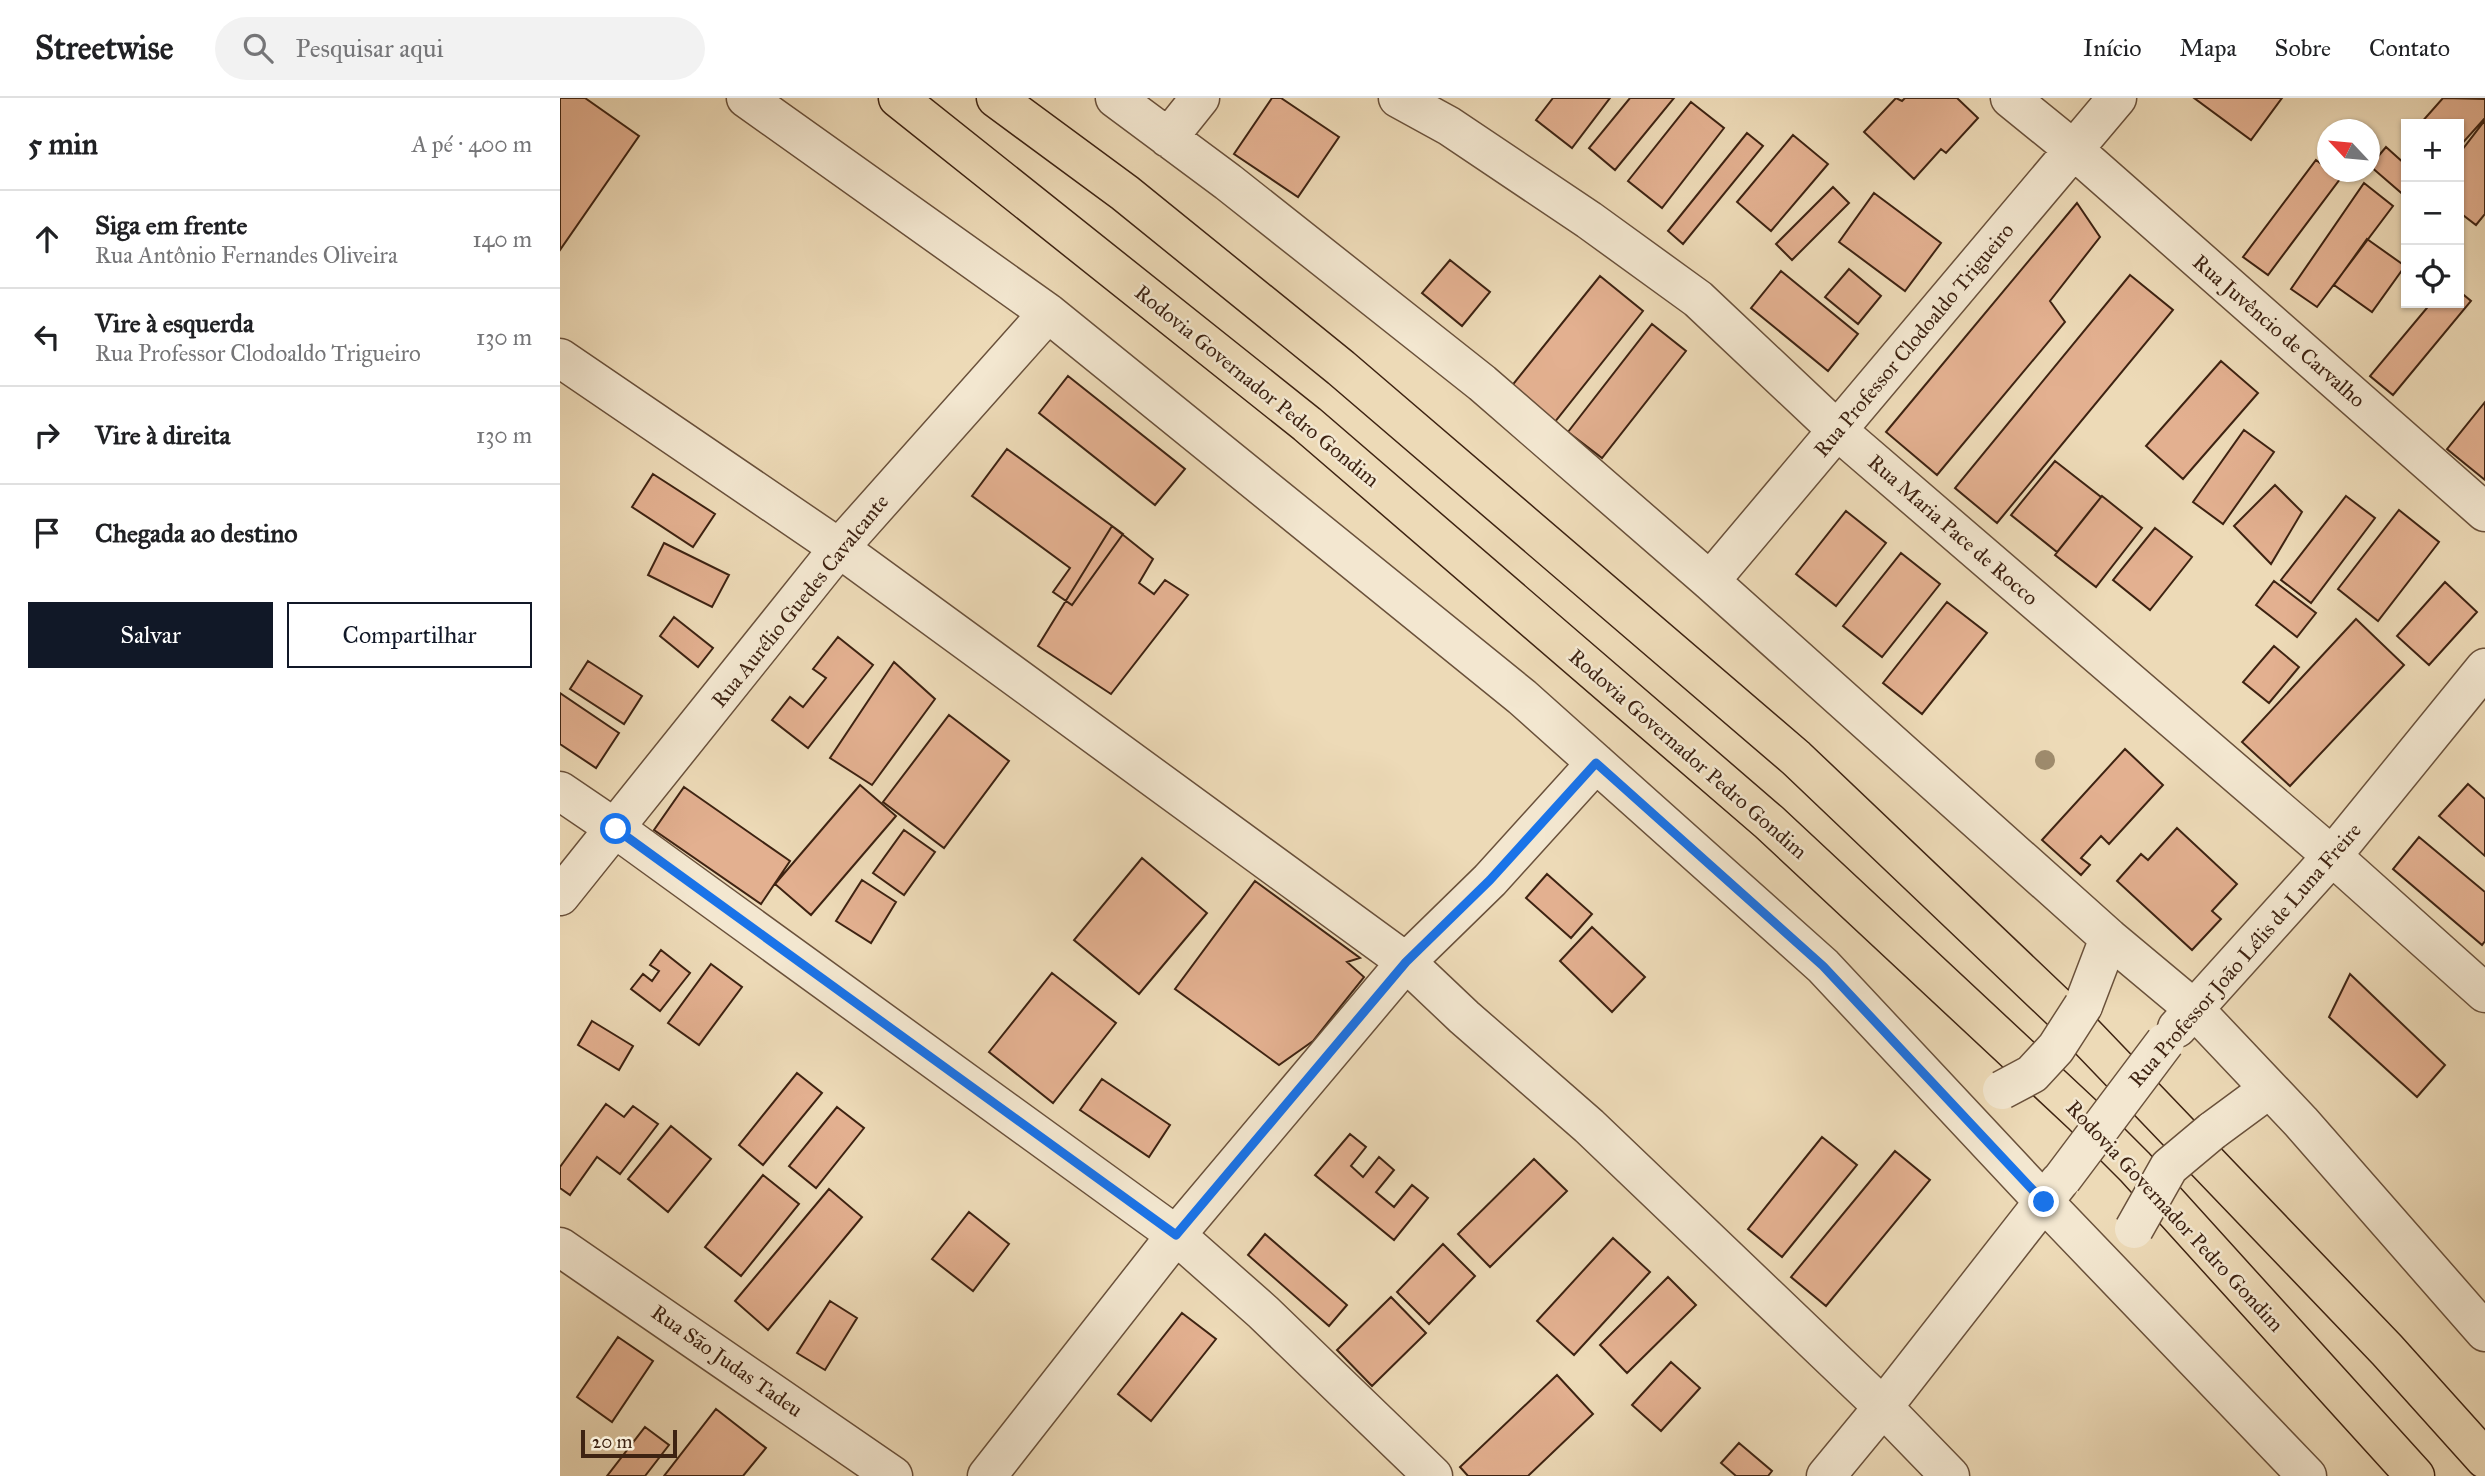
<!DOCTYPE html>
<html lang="pt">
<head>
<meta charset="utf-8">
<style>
  body { margin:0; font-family:"IM FELL Great Primer",serif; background:#f2f2f2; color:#202124 }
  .controls { position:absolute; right:21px; top:21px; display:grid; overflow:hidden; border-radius:0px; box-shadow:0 2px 5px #0004 }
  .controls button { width:63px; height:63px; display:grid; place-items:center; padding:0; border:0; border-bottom:2px solid #e0e0e0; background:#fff; color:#202124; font:35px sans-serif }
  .compass { position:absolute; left:1757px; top:21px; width:63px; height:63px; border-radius:50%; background:#fff; box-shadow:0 2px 5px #0004; rotate:296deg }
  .scale { position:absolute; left:21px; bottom:18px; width:96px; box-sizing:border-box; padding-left:7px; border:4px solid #3e2312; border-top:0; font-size:19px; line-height:24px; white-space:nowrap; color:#3e2312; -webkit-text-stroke:5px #f3e7d0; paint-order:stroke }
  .stop { position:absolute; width:21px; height:21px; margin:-16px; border:5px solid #1a73e8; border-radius:50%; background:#fff }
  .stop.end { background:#1a73e8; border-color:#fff; box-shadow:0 2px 7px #0008 }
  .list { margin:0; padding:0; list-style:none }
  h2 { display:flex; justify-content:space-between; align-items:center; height:91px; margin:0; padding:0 28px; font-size:30px }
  h2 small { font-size:23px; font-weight:400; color:#757577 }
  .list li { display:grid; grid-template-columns:46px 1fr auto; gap:21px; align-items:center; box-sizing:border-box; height:98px; padding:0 28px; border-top:2px solid #e0e0e0 }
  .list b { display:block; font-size:26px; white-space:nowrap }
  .list p { margin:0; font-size:23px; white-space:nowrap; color:#757577 }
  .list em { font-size:23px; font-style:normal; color:#757577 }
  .actions { display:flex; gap:14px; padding:21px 28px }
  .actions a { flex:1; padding:16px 0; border:2px solid #111827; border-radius:0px; text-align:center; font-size:24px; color:#111827 }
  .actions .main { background:#111827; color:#fff }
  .icon { flex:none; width:38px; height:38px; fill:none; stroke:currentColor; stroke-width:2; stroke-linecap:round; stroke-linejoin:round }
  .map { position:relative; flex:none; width:1925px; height:1378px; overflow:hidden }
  header { display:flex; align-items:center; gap:42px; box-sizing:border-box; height:98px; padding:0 35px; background:#fff; border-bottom:2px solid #e0e0e0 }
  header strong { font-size:33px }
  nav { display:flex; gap:38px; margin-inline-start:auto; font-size:24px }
  .search { width:490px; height:63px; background:#f2f2f2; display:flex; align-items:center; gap:18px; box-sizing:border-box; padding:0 24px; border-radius:38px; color:#757577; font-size:26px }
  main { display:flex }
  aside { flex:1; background:#fff }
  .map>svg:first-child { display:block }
  .building { fill:#e3b090; stroke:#3e2312; stroke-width:2 }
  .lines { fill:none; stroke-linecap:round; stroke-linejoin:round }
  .minor-casing { stroke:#6a513b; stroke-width:41 }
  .highway-casing { stroke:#3e2312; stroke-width:41 }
  .minor { stroke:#f3e7d0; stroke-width:38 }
  .highway { stroke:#eddab7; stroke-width:38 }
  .minor-bridge-casing { stroke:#6a513b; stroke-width:41; stroke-linecap:butt }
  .minor-bridge { stroke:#f3e7d0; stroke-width:38 }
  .tree { fill:#9e8b6d }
  .route { stroke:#1a73e8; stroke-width:9 }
  .labels { text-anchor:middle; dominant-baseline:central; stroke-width:5; stroke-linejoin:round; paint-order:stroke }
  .street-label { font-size:21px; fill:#3e2312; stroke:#f3e7d0 }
</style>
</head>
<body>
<header>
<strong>Streetwise</strong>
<div class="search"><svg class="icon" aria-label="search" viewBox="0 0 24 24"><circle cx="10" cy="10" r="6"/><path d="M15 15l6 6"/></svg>Pesquisar aqui</div>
<nav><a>Início</a><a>Mapa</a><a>Sobre</a><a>Contato</a></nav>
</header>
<main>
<aside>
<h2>5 min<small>A pé · 400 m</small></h2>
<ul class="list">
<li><svg class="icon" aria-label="ahead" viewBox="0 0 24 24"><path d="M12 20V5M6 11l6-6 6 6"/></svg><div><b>Siga em frente</b><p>Rua Antônio Fernandes Oliveira</p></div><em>140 m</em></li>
<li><svg class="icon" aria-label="left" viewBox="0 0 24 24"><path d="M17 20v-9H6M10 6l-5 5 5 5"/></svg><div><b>Vire à esquerda</b><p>Rua Professor Clodoaldo Trigueiro</p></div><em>130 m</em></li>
<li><svg class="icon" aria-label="right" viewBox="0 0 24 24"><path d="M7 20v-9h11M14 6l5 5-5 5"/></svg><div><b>Vire à direita</b></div><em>130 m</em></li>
<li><svg class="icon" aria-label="arrive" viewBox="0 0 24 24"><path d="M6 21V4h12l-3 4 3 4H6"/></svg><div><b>Chegada ao destino</b></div></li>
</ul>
<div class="actions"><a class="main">Salvar</a><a>Compartilhar</a></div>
</aside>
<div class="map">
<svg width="1925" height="1378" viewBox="0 0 1925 1378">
  <rect width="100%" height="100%" fill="#eddab7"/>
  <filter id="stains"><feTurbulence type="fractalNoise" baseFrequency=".00286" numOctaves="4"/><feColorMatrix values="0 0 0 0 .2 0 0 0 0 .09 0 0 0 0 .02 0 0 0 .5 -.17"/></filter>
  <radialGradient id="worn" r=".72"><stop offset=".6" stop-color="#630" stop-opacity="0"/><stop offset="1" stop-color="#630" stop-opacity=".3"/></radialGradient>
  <path class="building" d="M0,0H25L79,38L0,152Z
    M712,0H721L779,39L738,99L674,56Z
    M993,0H1050L1012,50L976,22Z
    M1070,0H1114L1055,72L1029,50Z
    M1336,0L1342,3L1345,0H1397L1418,20L1386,55L1381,51L1354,81L1304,34Z
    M1634,0H1722L1691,42Z
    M1883,0L1925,1V20L1899,49V26H1860Z
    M1131,4L1164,30L1102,110L1068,83Z
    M1925,22V116L1916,127L1899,114V56Z
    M1187,35L1203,48L1123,146L1108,133Z
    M1233,37L1268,66L1211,133L1177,104Z
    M1826,49L1846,67V99L1810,68Z
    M1756,62L1768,71V74L1780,81L1708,177L1683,159Z
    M1804,85L1833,108L1757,209L1731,191Z
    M1273,89L1289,105L1232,162L1216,146Z
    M1314,95L1381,145L1345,193L1279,144Z
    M1517,105L1540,139L1490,203L1505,224L1377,377L1326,334Z
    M1807,141L1845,168L1812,214L1774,187Z
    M890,162L930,194L902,228L862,195Z
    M1289,171L1321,198L1298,226L1265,199Z
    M1221,173L1298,236L1268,273L1191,210Z
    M1570,177L1613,212L1437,425L1395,390Z
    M1040,178L1083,213L990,330L946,295Z
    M1899,193L1911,203L1833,297L1810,278L1871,205H1899Z
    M1092,226L1126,253L1042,360L1008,334Z
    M1661,263L1698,295L1623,381L1586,348Z
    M508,278L625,371L595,407L479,315Z
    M1925,304V382L1887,351Z
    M1684,332L1714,354L1663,426L1633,404Z
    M447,351L563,436L512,507L493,494L510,470L412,398Z
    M1495,363L1541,399L1497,454L1451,417Z
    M93,376L155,416L133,449L72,409Z
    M1715,387L1742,414L1711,466L1674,428Z
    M1542,398L1582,430L1536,489L1495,457Z
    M1786,398L1815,420L1751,505L1721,482Z
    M1839,412L1879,444L1818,523L1778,491Z
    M1286,413L1326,445L1276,508L1236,476Z
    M552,428L593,461L579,485L594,496L605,482L628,497L551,596L478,548Z
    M1595,430L1632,459L1590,512L1553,482Z
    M104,445L169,477L152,509L88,477Z
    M1341,455L1380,486L1322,559L1283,528Z
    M1714,483L1756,515L1737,539L1696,507Z
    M1885,484L1917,514L1869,567L1837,538Z
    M1387,504L1427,535L1362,616L1323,585Z
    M114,519L153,550L138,569L100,538Z
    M1796,521L1844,567L1730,688L1682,644Z
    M278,539L313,567L248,650L212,622L230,599L243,609L266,580L253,571Z
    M1714,548L1739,569L1709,605L1683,584Z
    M28,563L82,598L64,626L10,591Z
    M334,564L375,601L312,687L270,660Z
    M0,595L59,635L36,670L0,646Z
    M389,617L449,663L384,750L323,704Z
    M1565,651L1603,687L1549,746L1541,738L1521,760L1530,767L1521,777L1482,742Z
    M1908,686L1925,701V758L1879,718Z
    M300,687L336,718L251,817L215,786Z
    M124,689L230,763L201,806L94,732Z
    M1617,730L1677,786L1652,813L1661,821L1632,852L1557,783L1581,756L1588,762Z
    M344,732L375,754L344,797L313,775Z
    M1859,739L1925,794V843L1922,847L1833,771Z
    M582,760L647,815L579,896L514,842Z
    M987,776L1032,816L1011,840L966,800Z
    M302,782L336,804L311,845L276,823Z
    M695,783L800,860L787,864L804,879L753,943L719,967L615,891Z
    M1032,829L1085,879L1052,914L1000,863Z
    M101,852L130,875L100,913L71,891L83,876L92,883L99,873L90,867Z
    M151,866L182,889L139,947L108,925Z
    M492,875L556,925L493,1005L429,954Z
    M1790,876L1885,967L1857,999L1769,919Z
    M32,923L73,948L59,972L18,947Z
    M237,975L262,995L203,1067L179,1047Z
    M542,981L610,1027L589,1059L520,1012Z
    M46,1006L64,1019L73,1008L98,1026L60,1076L37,1059L10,1097L0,1090V1069Z
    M277,1009L304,1030L256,1090L229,1068Z
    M111,1028L151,1061L108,1114L68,1081Z
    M790,1036L806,1049L791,1068L803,1079L819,1059L834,1072L816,1094L834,1109L852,1087L868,1100L834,1142L755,1077Z
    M1262,1039L1297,1067L1222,1159L1188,1131Z
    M1335,1053L1370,1082L1266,1208L1231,1179Z
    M974,1061L1007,1093L930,1169L898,1136Z
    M203,1077L239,1106L181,1178L145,1149Z
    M269,1091L302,1119L208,1232L175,1203Z
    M409,1114L449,1146L413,1193L372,1161Z
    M705,1136L787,1207L769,1228L688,1157Z
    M1053,1140L1090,1174L1014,1257L977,1223Z
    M883,1146L915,1178L869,1226L837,1194Z
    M1108,1179L1136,1207L1067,1275L1040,1247Z
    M831,1199L866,1235L812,1288L777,1252Z
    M270,1203L297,1220L265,1272L237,1255Z
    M622,1215L656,1241L591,1323L558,1296Z
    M58,1239L93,1263L52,1324L17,1299Z
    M1111,1264L1140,1290L1101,1333L1072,1307Z
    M997,1277L1033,1316L968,1378H908L900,1369Z
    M156,1311L206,1350L183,1378H104Z
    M85,1329L109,1347L85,1378H47Z
    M1179,1345L1212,1373L1208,1378H1176L1161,1365Z"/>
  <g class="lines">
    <g class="minor-casing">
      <path id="minor" d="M186,0L488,215L962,599L1263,868L1484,1104L1747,1378
        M555,0L668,84L922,285L1150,483L1549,840L1634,911L1741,1024L1925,1234
        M838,0L889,28L1029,122L1138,201L1278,333L1772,758L1925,895
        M1450,0L1514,52L1925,414
        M608,40L640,0
        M0,260L279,450L846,864L904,919L1029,1028L1323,1309L1390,1378
        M1150,483L1557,0
        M0,693L56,731L616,1137L703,1214L873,1378
        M0,798L279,450L488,215
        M1523,908L1549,840
        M1617,930L1772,758L1925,570
        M1652,1033L1709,991
        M0,1149L333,1378
        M427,1378L616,1137L846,864L930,782L1036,665
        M1266,1378L1323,1309L1499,1084"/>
    </g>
    <g class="highway-casing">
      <path id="highway" d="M338,0L747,326L1209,724L1522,1016L1575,1069L1855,1378
        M436,0L565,95L781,270L1236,660L1503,914L1827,1252L1925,1361"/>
    </g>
    <use href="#minor" class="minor"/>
    <use href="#highway" class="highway"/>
    <g class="minor-bridge-casing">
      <path id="minor-bridge" d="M1442,992L1472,976L1496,950L1523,908
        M1502,1081L1605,944
        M1574,1131L1609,1069L1652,1033"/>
    </g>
    <use href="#minor-bridge" class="minor-bridge"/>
  </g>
  <circle class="tree" cx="1485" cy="662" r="10"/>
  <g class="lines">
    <path class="route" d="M56,731L616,1137L846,864L930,782L1036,665L1263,868L1484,1104"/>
  </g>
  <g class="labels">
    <g class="street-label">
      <text transform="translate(1719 233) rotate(41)">Rua Juvêncio de Carvalho</text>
      <text transform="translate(1354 242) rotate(-50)">Rua Professor Clodoaldo Trigueiro</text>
      <text transform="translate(697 288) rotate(39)">Rodovia Governador Pedro Gondim</text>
      <text transform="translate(1393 432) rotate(41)">Rua Maria Pace de Rocco</text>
      <text transform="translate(240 503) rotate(-51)">Rua Aurélio Guedes Cavalcante</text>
      <text transform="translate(1128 656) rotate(41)">Rodovia Governador Pedro Gondim</text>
      <text transform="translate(1685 857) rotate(-49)">Rua Professor João Lélis de Luna Freire</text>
      <text transform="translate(1615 1118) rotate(47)">Rodovia Governador Pedro Gondim</text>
      <text transform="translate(167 1263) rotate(35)">Rua São Judas Tadeu</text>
    </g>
  </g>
  <rect width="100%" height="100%" filter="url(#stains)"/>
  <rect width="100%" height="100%" fill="url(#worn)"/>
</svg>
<div class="controls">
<button>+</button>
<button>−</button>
<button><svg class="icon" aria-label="locate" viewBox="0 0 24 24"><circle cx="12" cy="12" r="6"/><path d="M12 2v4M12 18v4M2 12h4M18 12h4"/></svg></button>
</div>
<svg class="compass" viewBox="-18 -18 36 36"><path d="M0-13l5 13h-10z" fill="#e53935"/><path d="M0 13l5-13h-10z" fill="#757577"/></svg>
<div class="scale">20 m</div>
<div class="stop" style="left:56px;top:731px"></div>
<div class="stop end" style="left:1484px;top:1104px"></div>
</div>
</main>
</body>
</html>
